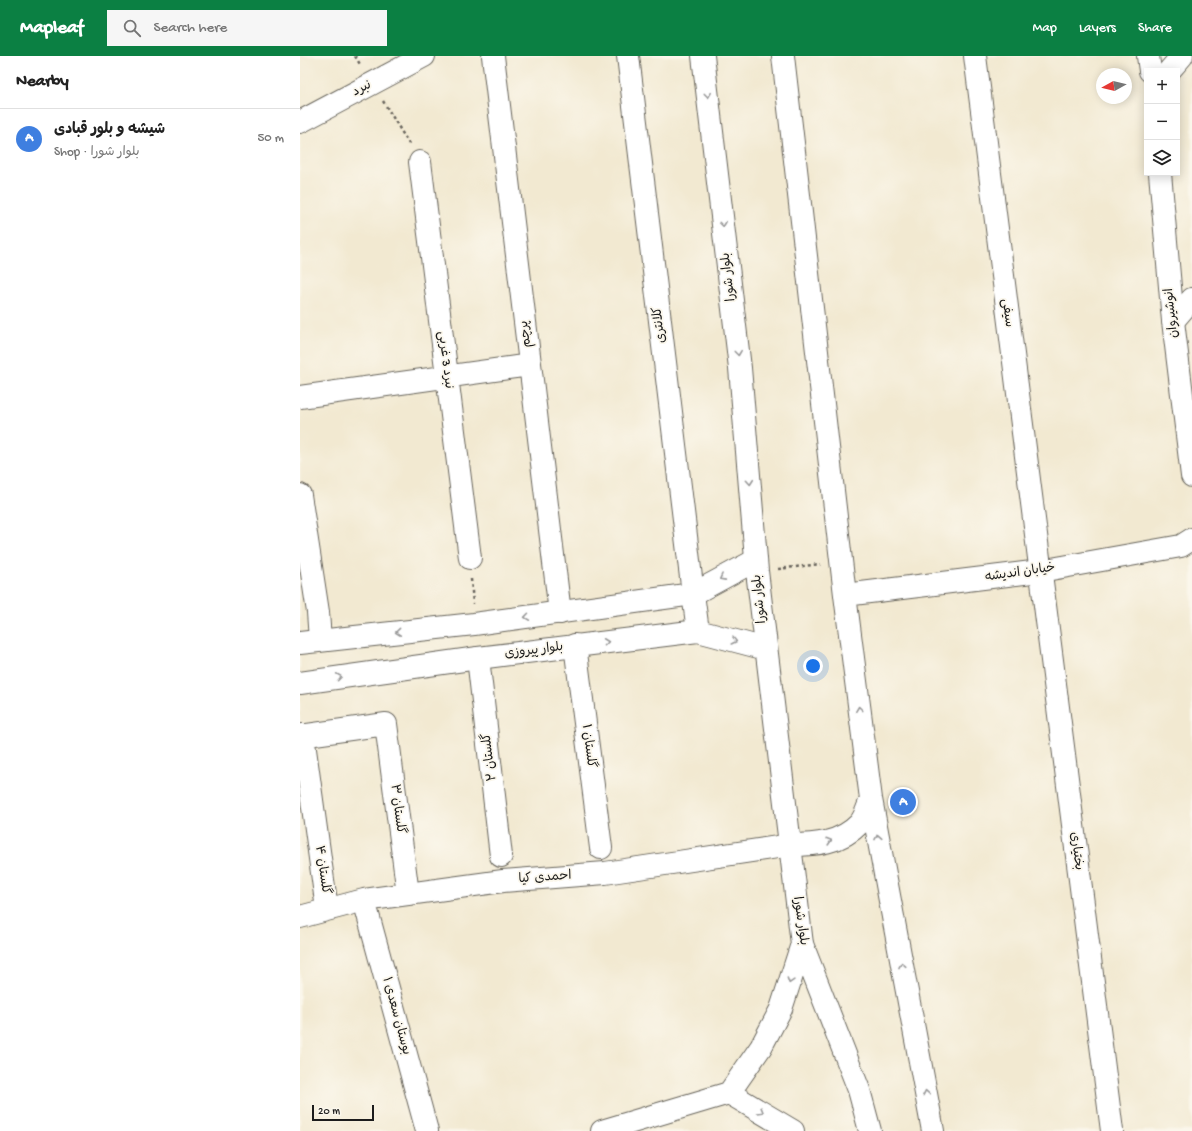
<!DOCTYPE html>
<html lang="en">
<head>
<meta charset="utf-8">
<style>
  body { margin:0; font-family:"Gochi Hand","Playpen Sans Arabic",sans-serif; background:#f6f6f6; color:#222 }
  .controls { position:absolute; right:12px; top:12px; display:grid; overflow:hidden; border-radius:0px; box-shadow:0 2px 10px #0003 }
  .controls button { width:36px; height:36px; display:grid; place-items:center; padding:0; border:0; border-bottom:1px solid #e0e0e0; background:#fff; color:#222; font:20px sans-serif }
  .compass { position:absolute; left:796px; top:12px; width:36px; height:36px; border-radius:50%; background:#fff; box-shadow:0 2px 10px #0003; rotate:262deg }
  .scale { position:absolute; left:12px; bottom:10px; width:62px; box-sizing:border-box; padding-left:4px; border:2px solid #1c1c1c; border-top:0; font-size:11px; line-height:14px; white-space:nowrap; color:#1c1c1c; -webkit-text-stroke:3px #fbf7ec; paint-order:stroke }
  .you { position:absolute; left:513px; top:610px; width:14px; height:14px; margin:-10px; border:3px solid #fff; border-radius:50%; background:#1a73e8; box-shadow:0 0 0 6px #1a73e833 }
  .badge { display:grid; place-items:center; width:26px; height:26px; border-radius:50%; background:#0b8043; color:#fff; font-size:13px; font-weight:700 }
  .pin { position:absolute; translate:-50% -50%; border:2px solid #fff; box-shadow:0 1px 4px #0006 }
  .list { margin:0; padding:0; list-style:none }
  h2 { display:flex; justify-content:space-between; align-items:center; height:52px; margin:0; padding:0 16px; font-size:17px }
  h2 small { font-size:13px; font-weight:400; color:#767676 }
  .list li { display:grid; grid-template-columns:26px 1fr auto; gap:12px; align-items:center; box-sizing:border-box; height:60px; padding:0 16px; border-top:1px solid #e0e0e0 }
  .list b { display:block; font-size:15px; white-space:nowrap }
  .list p { margin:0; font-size:13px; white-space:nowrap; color:#767676 }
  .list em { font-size:13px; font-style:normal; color:#767676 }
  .icon { flex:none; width:22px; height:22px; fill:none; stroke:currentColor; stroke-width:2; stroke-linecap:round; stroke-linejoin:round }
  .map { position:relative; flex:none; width:892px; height:1075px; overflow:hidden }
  header { display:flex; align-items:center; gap:24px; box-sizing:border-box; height:56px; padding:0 20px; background:#0b8043; color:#fff }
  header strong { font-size:19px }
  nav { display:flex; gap:22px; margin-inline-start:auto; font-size:14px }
  .search { width:280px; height:36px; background:#f6f6f6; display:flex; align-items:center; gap:10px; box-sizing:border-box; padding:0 14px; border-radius:0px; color:#767676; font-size:15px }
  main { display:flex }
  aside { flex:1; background:#fff }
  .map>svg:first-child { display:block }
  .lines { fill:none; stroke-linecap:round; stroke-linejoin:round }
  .minor-casing { stroke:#67645b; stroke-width:24 }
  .tertiary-casing { stroke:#67645b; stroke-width:24 }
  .secondary-casing { stroke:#67645b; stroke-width:24 }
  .path { stroke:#67645b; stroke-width:2.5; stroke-dasharray:3 3; stroke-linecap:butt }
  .minor { stroke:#fff; stroke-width:22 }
  .tertiary { stroke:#fff; stroke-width:22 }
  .secondary { stroke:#fff; stroke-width:22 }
  .oneway { stroke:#999 }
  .labels { text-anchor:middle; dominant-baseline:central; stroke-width:3.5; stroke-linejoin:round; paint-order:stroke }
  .street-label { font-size:13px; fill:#1c1c1c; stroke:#fbf7ec }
</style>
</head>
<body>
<header>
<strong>Mapleaf</strong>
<div class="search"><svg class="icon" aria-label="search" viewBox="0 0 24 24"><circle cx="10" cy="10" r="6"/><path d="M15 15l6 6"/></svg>Search here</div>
<nav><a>Map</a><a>Layers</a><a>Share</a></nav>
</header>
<main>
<aside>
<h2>Nearby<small></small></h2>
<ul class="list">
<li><span class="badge" style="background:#3f7fe0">A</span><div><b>شیشه و بلور قبادی</b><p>Shop · بلوار شورا</p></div><em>50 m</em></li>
</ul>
</aside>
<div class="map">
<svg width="892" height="1075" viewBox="0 0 892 1075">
  <rect width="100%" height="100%" fill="#fbf7ec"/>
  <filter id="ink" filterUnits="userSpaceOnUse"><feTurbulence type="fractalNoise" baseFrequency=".025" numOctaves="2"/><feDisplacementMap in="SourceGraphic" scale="8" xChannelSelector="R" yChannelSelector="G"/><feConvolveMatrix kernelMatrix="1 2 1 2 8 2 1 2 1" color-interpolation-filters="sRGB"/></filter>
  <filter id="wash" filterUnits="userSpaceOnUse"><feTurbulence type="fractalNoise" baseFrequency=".012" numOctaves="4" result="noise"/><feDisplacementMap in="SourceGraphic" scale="16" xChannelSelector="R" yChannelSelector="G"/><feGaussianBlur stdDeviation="0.9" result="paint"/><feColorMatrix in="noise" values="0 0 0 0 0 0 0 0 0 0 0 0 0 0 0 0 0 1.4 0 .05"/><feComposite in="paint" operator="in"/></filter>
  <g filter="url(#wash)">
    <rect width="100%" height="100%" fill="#f2e9d1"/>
  </g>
  <g filter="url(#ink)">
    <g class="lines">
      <g class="minor-casing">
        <path id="minor" d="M193,0L260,557
          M328,0L393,538
          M675,0L812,1075
          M869,15L882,0
          M0,66L124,0
          M120,106L170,502
          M873,265L892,243
          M0,341L230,309
          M0,439L18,556L20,584
          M275,589L301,792
          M178,602L201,800
          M3,679L27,853
          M0,680L86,668L108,838
          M64,844L127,1075
          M0,861L64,844L203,825L305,817L491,789"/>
      </g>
      <g class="tertiary-casing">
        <path id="tertiary" d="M848,0L850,15
          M860,117L873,265L892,420
          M393,538L398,575
          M0,587L174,568L393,538L456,504
          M0,627L178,602L398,575L466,593
          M429,1037L461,991L481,953L502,888
          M429,1037L493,1075
          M302,1075L429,1037"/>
      </g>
      <g class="secondary-casing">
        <path id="secondary" d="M403,0L440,312L457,515L502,888L559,1034L570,1075
          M483,0L545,539L571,743L633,1075
          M545,539L740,515L881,490L892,483
          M491,789C515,789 541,787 559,768C565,762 568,750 571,743"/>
      </g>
      <path class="path" d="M55,0L61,10
        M83,45L109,88
        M478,513L521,508
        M171,523L173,548"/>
      <use href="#minor" class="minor"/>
      <use href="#tertiary" class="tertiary"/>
      <use href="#secondary" class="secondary"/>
    </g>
    <defs><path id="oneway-chevron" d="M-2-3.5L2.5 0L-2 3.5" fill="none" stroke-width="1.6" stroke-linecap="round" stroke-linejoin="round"/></defs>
    <g class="oneway">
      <use href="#oneway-chevron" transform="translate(408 39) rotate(83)"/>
      <use href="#oneway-chevron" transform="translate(423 168) rotate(83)"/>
      <use href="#oneway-chevron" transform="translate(438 297) rotate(83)"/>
      <use href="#oneway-chevron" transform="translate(450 426) rotate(85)"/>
      <use href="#oneway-chevron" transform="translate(422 522) rotate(152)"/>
      <use href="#oneway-chevron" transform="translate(227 561) rotate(172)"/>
      <use href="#oneway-chevron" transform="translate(98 576) rotate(174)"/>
      <use href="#oneway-chevron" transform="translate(434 585) rotate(14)"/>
      <use href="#oneway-chevron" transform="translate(306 586) rotate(-7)"/>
      <use href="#oneway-chevron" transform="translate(39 621) rotate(-8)"/>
      <use href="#oneway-chevron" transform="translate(559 653) rotate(-97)"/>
      <use href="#oneway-chevron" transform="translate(578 781) rotate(-101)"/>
      <use href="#oneway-chevron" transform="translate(529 785) rotate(-17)"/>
      <use href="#oneway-chevron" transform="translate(602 909) rotate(-101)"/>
      <use href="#oneway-chevron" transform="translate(490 925) rotate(108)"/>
      <use href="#oneway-chevron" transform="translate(626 1037) rotate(-101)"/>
      <use href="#oneway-chevron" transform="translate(461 1055) rotate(30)"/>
    </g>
  </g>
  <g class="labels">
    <g class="street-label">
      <text transform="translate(62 33) rotate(-28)">نبرد</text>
      <text transform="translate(429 221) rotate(-97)">بلوار شورا</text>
      <text transform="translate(707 257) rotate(83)">سیفی</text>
      <text transform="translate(872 257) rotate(-96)">انوشیروان</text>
      <text transform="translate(360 269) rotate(-97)">کلانتری</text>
      <text transform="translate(226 278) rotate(-97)">پرچم</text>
      <text transform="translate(145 304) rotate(83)">نبرد 3 غربی</text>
      <text transform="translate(720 517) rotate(-8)">خیابان اندیشه</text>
      <text transform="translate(460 543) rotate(-96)">بلوار شورا</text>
      <text transform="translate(234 595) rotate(-7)">بلوار پیروزی</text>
      <text transform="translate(288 690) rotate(83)">گلستان ۱</text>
      <text transform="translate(190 701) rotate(-97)">گلستان ۲</text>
      <text transform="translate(97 753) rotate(83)">گلستان ۳</text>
      <text transform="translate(776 795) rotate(83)">بختیاری</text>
      <text transform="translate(22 814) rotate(82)">گلستان ۴</text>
      <text transform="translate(245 822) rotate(-4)">احمدی کیا</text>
      <text transform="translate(500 865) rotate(82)">بلوار شورا</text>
      <text transform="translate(96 960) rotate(75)">بوستان سعدی ۱</text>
    </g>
  </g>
</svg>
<div class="controls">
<button>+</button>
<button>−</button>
<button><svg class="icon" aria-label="layers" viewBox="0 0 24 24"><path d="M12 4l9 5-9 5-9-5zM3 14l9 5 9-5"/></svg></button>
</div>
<svg class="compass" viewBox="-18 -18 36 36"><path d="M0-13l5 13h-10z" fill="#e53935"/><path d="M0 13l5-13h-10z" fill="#767676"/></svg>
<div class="scale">20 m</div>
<div class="you"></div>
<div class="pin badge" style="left:603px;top:746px;background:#3f7fe0">A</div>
</div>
</main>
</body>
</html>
